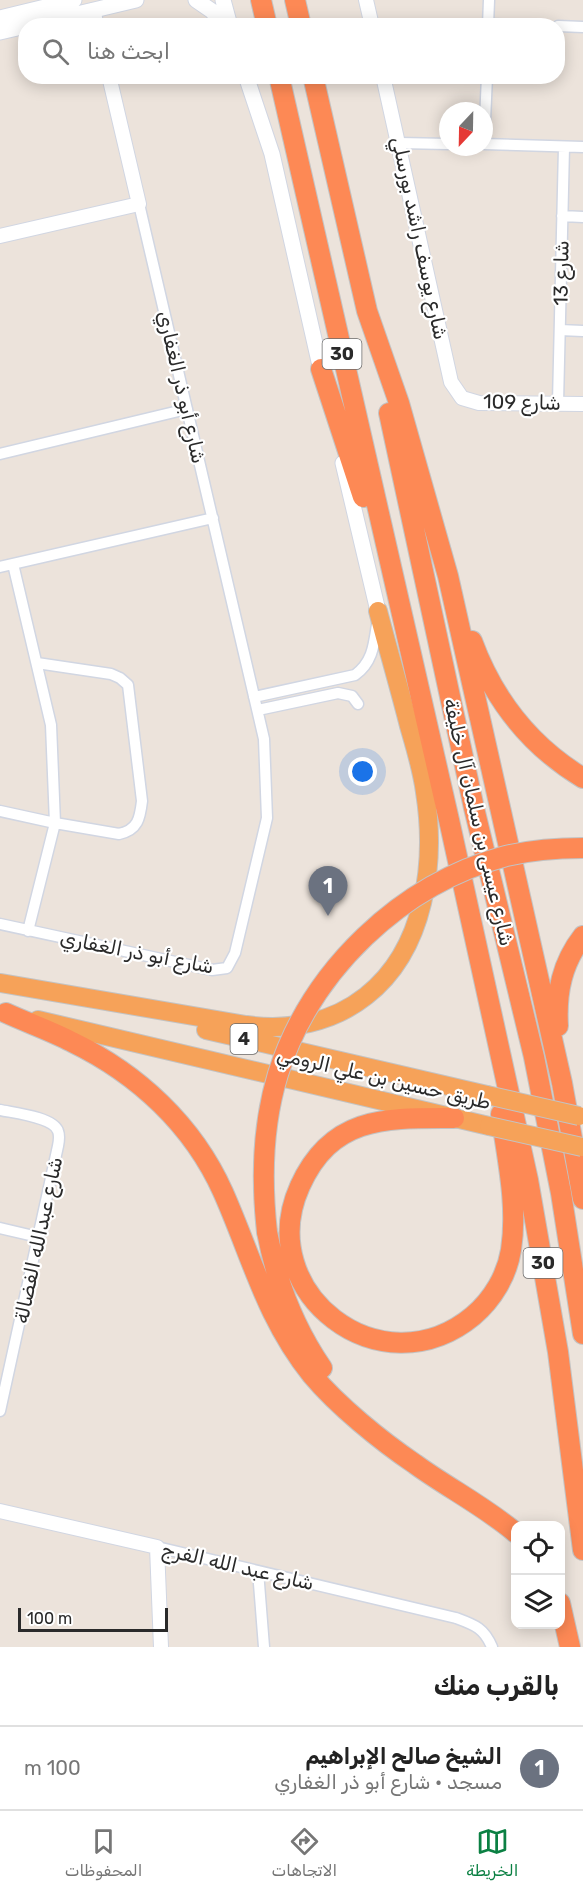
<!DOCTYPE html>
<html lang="ar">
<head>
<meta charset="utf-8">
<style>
  body { margin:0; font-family:Rubik,"Noto Sans Arabic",sans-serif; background:#f2f2f2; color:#222; direction:rtl }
  .controls { position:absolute; right:18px; bottom:18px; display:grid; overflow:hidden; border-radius:12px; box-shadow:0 3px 15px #0003 }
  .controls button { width:54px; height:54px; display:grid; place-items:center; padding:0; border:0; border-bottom:2px solid #e0e0e0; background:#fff; color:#222; font:30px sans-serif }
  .compass { position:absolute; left:439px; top:102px; width:54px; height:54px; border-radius:50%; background:#fff; box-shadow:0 3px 15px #0003; rotate:202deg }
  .scale { position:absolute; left:18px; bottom:15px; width:150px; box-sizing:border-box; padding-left:6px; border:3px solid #2a2a2a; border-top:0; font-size:16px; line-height:21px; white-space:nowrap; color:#2a2a2a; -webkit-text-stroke:4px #fff; paint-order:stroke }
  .you { position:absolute; left:363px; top:772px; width:21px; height:21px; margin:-15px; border:4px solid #fff; border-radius:50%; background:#1a73e8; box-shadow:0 0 0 9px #1a73e833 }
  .badge { display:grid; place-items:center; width:39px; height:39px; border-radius:50%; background:#0b8043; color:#fff; font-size:20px; font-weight:700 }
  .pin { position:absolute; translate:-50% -50px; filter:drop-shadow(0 2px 3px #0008) }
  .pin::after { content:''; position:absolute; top:32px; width:21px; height:18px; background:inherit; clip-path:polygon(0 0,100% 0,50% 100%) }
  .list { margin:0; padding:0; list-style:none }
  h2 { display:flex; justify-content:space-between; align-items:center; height:78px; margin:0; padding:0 24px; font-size:26px }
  h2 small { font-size:20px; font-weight:400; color:#767676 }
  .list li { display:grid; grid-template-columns:39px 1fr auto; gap:18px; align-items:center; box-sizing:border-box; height:84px; padding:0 24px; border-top:2px solid #e0e0e0 }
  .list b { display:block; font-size:22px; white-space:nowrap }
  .list p { margin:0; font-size:20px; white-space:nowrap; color:#767676 }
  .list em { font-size:20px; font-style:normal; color:#767676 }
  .icon { flex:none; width:33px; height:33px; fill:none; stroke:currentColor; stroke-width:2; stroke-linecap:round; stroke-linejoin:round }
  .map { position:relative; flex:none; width:583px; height:1647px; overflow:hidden; direction:ltr }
  .search { position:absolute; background:#fff; box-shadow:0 3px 15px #0003; left:18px; right:18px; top:18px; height:66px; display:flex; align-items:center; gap:15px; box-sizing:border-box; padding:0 21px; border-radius:24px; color:#767676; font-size:22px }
  .sheet { height:162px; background:#fff }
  nav { display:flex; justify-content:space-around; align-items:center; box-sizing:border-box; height:84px; border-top:2px solid #e0e0e0; background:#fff; font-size:16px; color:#767676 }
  nav a { display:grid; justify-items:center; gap:3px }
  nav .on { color:#0b8043 }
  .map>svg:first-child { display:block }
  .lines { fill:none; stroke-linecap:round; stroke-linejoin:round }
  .minor-casing { stroke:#d1d6e2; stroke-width:13 }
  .tertiary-casing { stroke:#d1d6e2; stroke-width:16 }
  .secondary-casing { stroke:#d1d6e2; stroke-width:17 }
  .trunk-casing { stroke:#c3c3c3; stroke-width:20 }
  .motorway-casing { stroke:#c3c3c3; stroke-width:22 }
  .minor { stroke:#fff; stroke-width:10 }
  .tertiary { stroke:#fff; stroke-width:14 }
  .secondary { stroke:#fff; stroke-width:15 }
  .trunk { stroke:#f6a259; stroke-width:18 }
  .motorway { stroke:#fd8955; stroke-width:20 }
  .trunk-bridge-casing { stroke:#c3c3c3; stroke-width:20; stroke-linecap:butt }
  .motorway-bridge-casing { stroke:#c3c3c3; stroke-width:22; stroke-linecap:butt }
  .trunk-bridge { stroke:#f6a259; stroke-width:18 }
  .motorway-bridge { stroke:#fd8955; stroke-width:20 }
  .labels { text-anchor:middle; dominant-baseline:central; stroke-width:4.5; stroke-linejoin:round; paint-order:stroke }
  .shield { fill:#fff; stroke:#6a6a6a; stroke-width:1.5 }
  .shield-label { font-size:18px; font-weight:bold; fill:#2a2a2a }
  .street-label { font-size:20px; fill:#2a2a2a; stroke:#fff }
</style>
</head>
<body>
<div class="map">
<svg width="583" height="1647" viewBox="0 0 583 1647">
  <rect width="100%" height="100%" fill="#ece3db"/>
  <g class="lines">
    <g class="minor-casing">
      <path id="minor" d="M488,24L541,26
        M488,26L489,0
        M558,26L583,27
        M399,143L448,144
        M484,144L583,147
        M484,144L487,76
        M562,216L583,217
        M560,330L583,331
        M558,403L564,147
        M0,454L187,409
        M13,564L51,725L55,823L28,931
        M0,567L213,518
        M254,697L355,675C373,662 374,644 377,624
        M258,710L338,693L352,696L358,704
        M0,811L55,823L119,834C138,830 140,818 142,801L128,685L120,678L111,674L37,663
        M0,924L212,970L227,968L235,953L267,818L264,739L139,204
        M0,1110C14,1113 53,1117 58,1131C60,1136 59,1141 58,1146L0,1411
        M0,1228L38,1237
        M157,1547L456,1618C475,1625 484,1628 492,1647
        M258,1571L264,1647"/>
    </g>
    <g class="tertiary-casing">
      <path id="tertiary" d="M366,0L372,26
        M93,10L97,26
        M383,76L451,382L462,398L479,403L583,404
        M0,236L139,204L109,76
        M0,1511L157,1547L161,1647"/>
    </g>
    <g class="secondary-casing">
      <path id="secondary" d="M196,0L212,11L224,26
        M223,0L230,26
        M0,18L74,0
        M27,26L136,0
        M0,32L26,26
        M246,76L272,154L323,379
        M343,463L378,611"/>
    </g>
    <g class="trunk-casing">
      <path id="trunk" d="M1,983L246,1025C289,1031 332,1023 366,996C426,949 436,862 425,792C422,769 415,747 409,726C399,687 388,649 378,611
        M38,1020L489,1126
        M206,1030L487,1095"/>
    </g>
    <g class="motorway-casing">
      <path id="motorway" d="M261,0L267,26
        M295,0L301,26
        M279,76L449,820L528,1180L558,1352L583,1550
        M313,76L367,311L399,403L448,576L562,1083L583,1199
        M321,369L363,497
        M389,413L474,808L534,1057L561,1193L583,1334
        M472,641C493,698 530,746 583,778
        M6,1013C28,1023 51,1031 72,1042C138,1074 193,1125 223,1192C252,1257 266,1318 312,1375C338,1406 381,1441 415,1464C448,1488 484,1506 516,1533
        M558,1026C556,992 562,963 583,936
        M454,1118C387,1118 332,1115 300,1186C252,1292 381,1392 473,1316C493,1299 507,1275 511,1250C518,1205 507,1158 501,1114
        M267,1232C276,1280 294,1327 322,1368
        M560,1603L570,1647"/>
    </g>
    <use href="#minor" class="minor"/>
    <use href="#tertiary" class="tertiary"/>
    <use href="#secondary" class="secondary"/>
    <use href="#trunk" class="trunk"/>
    <use href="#motorway" class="motorway"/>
    <g class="trunk-bridge-casing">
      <path id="trunk-bridge" d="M487,1095L579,1116
        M489,1126L582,1147"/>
    </g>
    <g class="motorway-bridge-casing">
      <path id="motorway-bridge" d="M267,1232C261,1178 262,1126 278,1074C311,970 401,884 506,856C531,850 557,848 583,848"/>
    </g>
    <use href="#trunk-bridge" class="trunk-bridge"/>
    <use href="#motorway-bridge" class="motorway-bridge"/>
  </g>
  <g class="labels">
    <g class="shield">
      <rect x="322.5" y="339" width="39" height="30" rx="4.5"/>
      <rect x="230.5" y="1024" width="27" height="30" rx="4.5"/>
      <rect x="523.5" y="1248" width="39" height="30" rx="4.5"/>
    </g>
    <g class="shield-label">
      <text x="342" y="354">30</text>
      <text x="244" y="1039">4</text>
      <text x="543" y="1263">30</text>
    </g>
    <g class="street-label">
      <text transform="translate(420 238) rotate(78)">شارع يوسف راشد بورسلي</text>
      <text transform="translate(561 273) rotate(-89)">شارع 13</text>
      <text transform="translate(182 387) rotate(77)">شارع أبو ذر الغفاري</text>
      <text transform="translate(522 402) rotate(1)">شارع 109</text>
      <text transform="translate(479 822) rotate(77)">شارع عيسى بن سلمان آل خليفة</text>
      <text transform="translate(137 952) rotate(11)">شارع أبو ذر الغفاري</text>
      <text transform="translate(384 1078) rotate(13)">طريق حسين بن علي الرومي</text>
      <text transform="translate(38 1240) rotate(-78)">شارع عبدالله الفضالة</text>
      <text transform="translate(238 1566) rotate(13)">شارع عبد الله الفرج</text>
    </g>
  </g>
</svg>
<div class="controls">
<button><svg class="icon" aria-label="locate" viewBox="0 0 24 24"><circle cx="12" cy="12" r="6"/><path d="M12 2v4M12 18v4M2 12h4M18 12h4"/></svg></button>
<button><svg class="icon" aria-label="layers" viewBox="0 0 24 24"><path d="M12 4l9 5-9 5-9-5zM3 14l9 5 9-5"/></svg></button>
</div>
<svg class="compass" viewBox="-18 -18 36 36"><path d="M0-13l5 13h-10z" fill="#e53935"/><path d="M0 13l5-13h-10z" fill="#767676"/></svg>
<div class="scale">100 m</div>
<div class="you"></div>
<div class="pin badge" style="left:328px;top:916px;background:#6b7280">1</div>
<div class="search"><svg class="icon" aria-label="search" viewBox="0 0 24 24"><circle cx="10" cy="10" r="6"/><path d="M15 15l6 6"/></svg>ابحث هنا</div>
</div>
<section class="sheet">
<h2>بالقرب منك<small></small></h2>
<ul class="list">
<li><span class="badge" style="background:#6b7280">1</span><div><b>الشيخ صالح الإبراهيم</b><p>مسجد · شارع أبو ذر الغفاري</p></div><em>100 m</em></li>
</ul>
</section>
<nav>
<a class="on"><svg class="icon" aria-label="map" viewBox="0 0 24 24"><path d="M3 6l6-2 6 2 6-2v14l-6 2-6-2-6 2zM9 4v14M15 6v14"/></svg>الخريطة</a>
<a><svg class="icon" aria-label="directions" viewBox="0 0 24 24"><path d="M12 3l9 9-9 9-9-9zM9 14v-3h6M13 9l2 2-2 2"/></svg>الاتجاهات</a>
<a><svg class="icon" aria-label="saved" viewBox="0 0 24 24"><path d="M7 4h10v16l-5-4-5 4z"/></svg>المحفوظات</a>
</nav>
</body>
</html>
